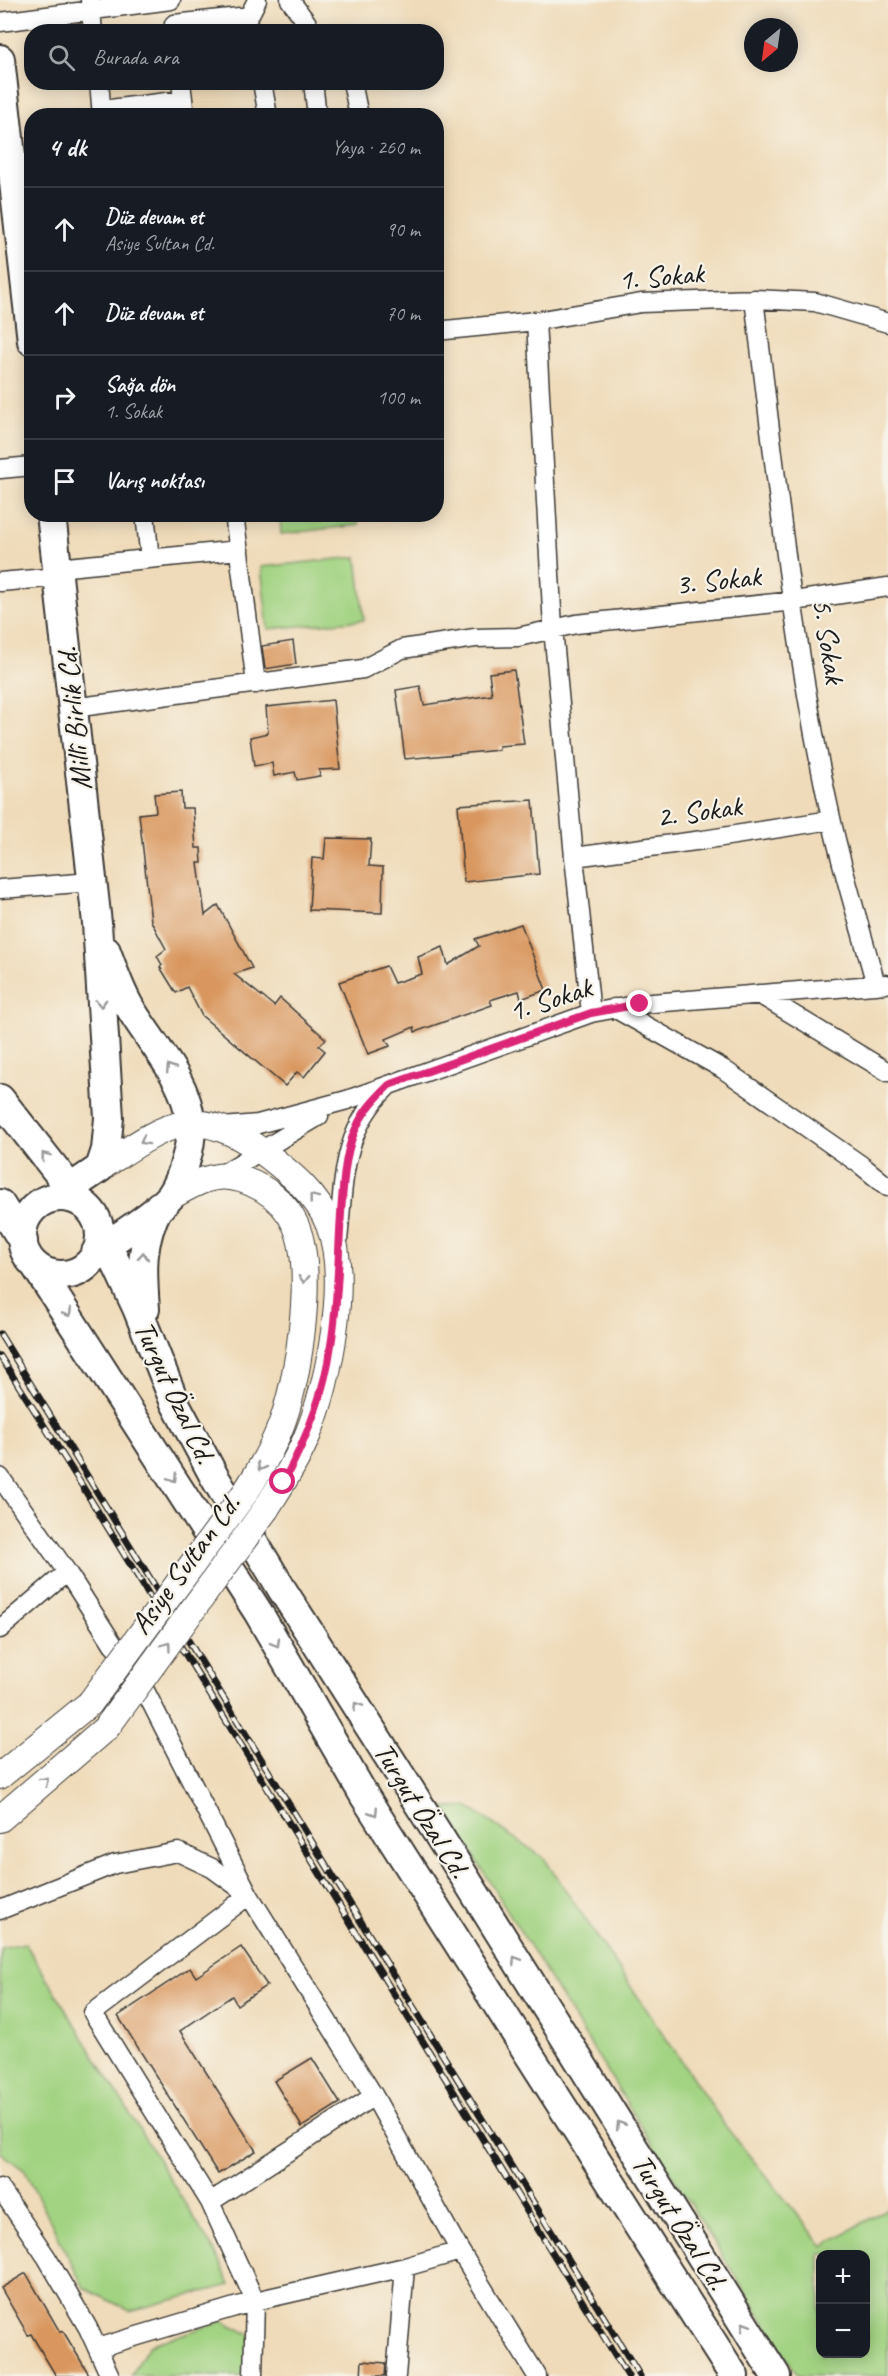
<!DOCTYPE html>
<html lang="tr">
<head>
<meta charset="utf-8">
<style>
  body { margin:0; font-family:Caveat,sans-serif; background:#242831; color:#f1f3f6 }
  .controls { position:absolute; right:18px; bottom:18px; display:grid; overflow:hidden; border-radius:12px; box-shadow:0 3px 15px #0003 }
  .controls button { width:54px; height:54px; display:grid; place-items:center; padding:0; border:0; border-bottom:2px solid #363941; background:#171b24; color:#f1f3f6; font:30px sans-serif }
  .compass { position:absolute; left:744px; top:18px; width:54px; height:54px; border-radius:50%; background:#171b24; box-shadow:0 3px 15px #0003; rotate:209deg }
  .stop { position:absolute; width:18px; height:18px; margin:-14px; border:4px solid #db2777; border-radius:50%; background:#fff }
  .stop.end { background:#db2777; border-color:#fff; box-shadow:0 2px 6px #0008 }
  .list { margin:0; padding:0; list-style:none }
  h2 { display:flex; justify-content:space-between; align-items:center; height:78px; margin:0; padding:0 24px; font-size:26px }
  h2 small { font-size:20px; font-weight:400; color:#9ea1a6 }
  .list li { display:grid; grid-template-columns:39px 1fr auto; gap:18px; align-items:center; box-sizing:border-box; height:84px; padding:0 24px; border-top:2px solid #363941 }
  .list b { display:block; font-size:22px; white-space:nowrap }
  .list p { margin:0; font-size:20px; white-space:nowrap; color:#9ea1a6 }
  .list em { font-size:20px; font-style:normal; color:#9ea1a6 }
  .icon { flex:none; width:33px; height:33px; fill:none; stroke:currentColor; stroke-width:2; stroke-linecap:round; stroke-linejoin:round }
  .map { position:relative; flex:none; width:888px; height:2376px; overflow:hidden }
  .search { position:absolute; background:#171b24; box-shadow:0 3px 15px #0003; left:24px; top:24px; width:420px; height:66px; display:flex; align-items:center; gap:15px; box-sizing:border-box; padding:0 21px; border-radius:24px; color:#9ea1a6; font-size:22px }
  .panel { position:absolute; background:#171b24; box-shadow:0 3px 15px #0003; left:24px; top:108px; width:420px; height:414px; border-radius:24px }
  .map>svg:first-child { display:block }
  .green { fill:#a2d382; stroke:#5f784f; stroke-width:1.5; fill-rule:evenodd }
  .building { fill:#d9975e }
  .lines { fill:none; stroke-linecap:round; stroke-linejoin:round }
  .minor-casing { stroke:#3c3934; stroke-width:21 }
  .secondary-casing { stroke:#3c3934; stroke-width:28 }
  .primary-casing { stroke:#3c3934; stroke-width:32 }
  .minor { stroke:#fff; stroke-width:18 }
  .secondary { stroke:#fff; stroke-width:26 }
  .primary { stroke:#fff; stroke-width:28 }
  .rail-casing { stroke:#1c1c1c; stroke-width:7 }
  .rail { stroke:#f7f3e8; stroke-width:4.5; stroke-dasharray:14; stroke-linecap:butt }
  .secondary-bridge-casing { stroke:#3c3934; stroke-width:28; stroke-linecap:butt }
  .secondary-bridge { stroke:#fff; stroke-width:26 }
  .oneway { stroke:#999 }
  .route { stroke:#db2777; stroke-width:8 }
  .labels { text-anchor:middle; dominant-baseline:central; stroke-width:4.5; stroke-linejoin:round; paint-order:stroke }
  .street-label { font-size:30px; fill:#1c1c1c; stroke:#f7f3e8 }
</style>
</head>
<body>
<div class="map">
<svg width="888" height="2376" viewBox="0 0 888 2376">
  <rect width="100%" height="100%" fill="#f7f3e8"/>
  <filter id="ink" filterUnits="userSpaceOnUse"><feTurbulence type="fractalNoise" baseFrequency=".0167" numOctaves="2"/><feDisplacementMap in="SourceGraphic" scale="12" xChannelSelector="R" yChannelSelector="G"/><feConvolveMatrix kernelMatrix="1 2 1 2 8 2 1 2 1" color-interpolation-filters="sRGB"/></filter>
  <filter id="wash" filterUnits="userSpaceOnUse"><feTurbulence type="fractalNoise" baseFrequency=".008" numOctaves="4" result="noise"/><feDisplacementMap in="SourceGraphic" scale="24" xChannelSelector="R" yChannelSelector="G"/><feGaussianBlur stdDeviation="1.35" result="paint"/><feColorMatrix in="noise" values="0 0 0 0 0 0 0 0 0 0 0 0 0 0 0 0 0 1.4 0 .05"/><feComposite in="paint" operator="in"/></filter>
  <g filter="url(#wash)">
    <rect width="100%" height="100%" fill="#efdbb9"/>
    <path class="green" d="M280,515H357L358,525L281,534Z
      M357,557L364,620L268,629L261,567Z
      M468,1807L544,1858L726,2127L823,2246L888,2208V2376H798L646,2134L444,1808ZM820,2254H866V2354H820Z
      M25,1943L216,2254L230,2285L130,2311L84,2288L25,2171L0,2152V1948Z
      M224,2321L252,2336L249,2376H131L149,2345Z"/>
    <g id="blocks">
      <path class="building" d="M293,641L296,664L265,669L262,646Z
        M514,670L524,744L499,746V750L405,759L396,690L420,686L424,705L492,695L489,673Z
        M333,700L340,769L319,770L320,776L297,780L295,772L274,776L272,763L254,766L250,737L268,733L266,707Z
        M181,792L182,808H193L196,848H201L202,863H198L205,915L218,905L252,968L234,974L274,1006L280,998L326,1039L319,1046L325,1051L304,1077L297,1072L285,1086L202,1016L187,987L176,993L160,967L162,965L157,956L166,949L151,921L139,814L156,812L154,794Z
        M533,800L539,874L464,882L458,805Z
        M326,838L371,839L369,866L383,867L382,913L309,910L312,858L324,859Z
        M521,924L546,990L521,999L519,991L490,1000L492,1005L415,1032L414,1027L386,1039L390,1046L368,1054L339,982L386,966L394,983L422,974L418,957L443,947L448,965L479,946L475,939Z
        M241,1947L267,1985L237,2005L232,1996L180,2031L256,2151L218,2174L118,2016L190,1968L196,1977Z
        M312,2058L340,2103L302,2127L274,2081Z
        M26,2273L60,2332L63,2331L90,2376H56L31,2334L28,2335L1,2288Z
        M362,2361L386,2363L385,2376H361Z"/>
    </g>
  </g>
  <g filter="url(#ink)">
    <use href="#blocks" fill-opacity="0" stroke="#3c3934" stroke-width="1.5"/>
    <g class="lines">
      <g class="minor-casing">
        <path id="minor" d="M90,0L93,32
          M290,0L307,23L308,32
          M0,22L171,0
          M174,24L249,16L257,0
          M99,82L102,116
          M181,82L185,116
          M262,82L268,116
          M313,82L317,116
          M352,82L359,116
          M102,110L183,100
          M754,299C776,472 793,647 831,818C843,874 861,929 876,985
          M536,321L553,628L574,857L591,1013
          M436,331L536,321L641,303L754,299L815,302L888,323
          M0,469L32,466
          M145,514L150,559
          M234,514L256,684
          M57,568L239,550
          M0,582L58,577
          M73,708L363,669L402,649L475,638L518,637L576,624L794,601L888,587
          M574,857L703,840L831,820
          M0,889L92,882
          M759,994L888,1072
          M614,1008L723,1069L861,1165L888,1187
          M223,1127L258,1124L347,1100L591,1013L640,1004L886,984
          M219,1176L319,1116
          M338,1241C344,1181 341,1132 387,1087
          M0,1477L67,1572L113,1644L132,1665L249,1895L374,2096L460,2251L537,2376
          M0,1629L67,1572
          M249,1895L93,2013L210,2202L255,2301L253,2376
          M0,1910L115,1864L178,1852L212,1868L245,1892
          M0,2188L47,2258L88,2328L110,2376
          M210,2202L374,2096
          M97,2348L255,2301L405,2267L460,2251
          M396,2376L405,2267"/>
      </g>
      <g class="secondary-casing">
        <path id="secondary" d="M100,1168C165,1126 192,1101 263,1152C289,1172 317,1194 329,1225C350,1279 329,1382 308,1434C297,1461 281,1485 266,1509
          M170,1197C205,1177 225,1167 263,1189C278,1198 289,1210 296,1226C315,1271 299,1374 283,1420C274,1446 260,1470 245,1493
          M0,1776L90,1703
          M0,1819L107,1727"/>
      </g>
      <g class="primary-casing">
        <path id="primary" d="M0,59L32,341
          M51,514L97,923L109,1118L106,1150L100,1168L57,1197
          M0,1099L81,1202
          M22 1236a39 39 0 1 1 78 0a39 39 0 1 1-78 0Z
          M0,1204L23,1241
          M99,1227L137,1308L175,1403L215,1478L283,1591L436,1831L776,2376
          M96,1252C116,1238 155,1215 170,1197C178,1187 183,1171 186,1159C206,1096 158,1056 129,1006C119,988 113,970 106,951
          M35,1265L258,1612L365,1797L734,2376
          M145,1309C142,1270 140,1242 159,1206"/>
      </g>
      <use href="#minor" class="minor"/>
      <use href="#secondary" class="secondary"/>
      <use href="#primary" class="primary"/>
      <g class="rail-casing">
        <path id="rail" d="M0,1334L640,2376
          M0,1356L81,1484L628,2376"/>
      </g>
      <use href="#rail" class="rail"/>
      <g class="secondary-bridge-casing">
        <path id="secondary-bridge" d="M90,1703L245,1493
          M107,1727L266,1509"/>
      </g>
      <use href="#secondary-bridge" class="secondary-bridge"/>
    </g>
    <defs><path id="oneway-chevron" d="M-2-3.5L2.5 0L-2 3.5" fill="none" stroke-width="1.6" stroke-linecap="round" stroke-linejoin="round" transform="scale(1.5)"/></defs>
    <g class="oneway">
      <use href="#oneway-chevron" transform="translate(101 1003) rotate(88)"/>
      <use href="#oneway-chevron" transform="translate(170 1068) rotate(-122)"/>
      <use href="#oneway-chevron" transform="translate(144 1141) rotate(151)"/>
      <use href="#oneway-chevron" transform="translate(45 1156) rotate(-128)"/>
      <use href="#oneway-chevron" transform="translate(313 1198) rotate(-128)"/>
      <use href="#oneway-chevron" transform="translate(143 1256) rotate(-86)"/>
      <use href="#oneway-chevron" transform="translate(304 1279) rotate(90)"/>
      <use href="#oneway-chevron" transform="translate(68 1313) rotate(57)"/>
      <use href="#oneway-chevron" transform="translate(261 1467) rotate(119)"/>
      <use href="#oneway-chevron" transform="translate(173 1478) rotate(58)"/>
      <use href="#oneway-chevron" transform="translate(276 1643) rotate(60)"/>
      <use href="#oneway-chevron" transform="translate(167 1646) rotate(-54)"/>
      <use href="#oneway-chevron" transform="translate(357 1706) rotate(-123)"/>
      <use href="#oneway-chevron" transform="translate(45 1781) rotate(-40)"/>
      <use href="#oneway-chevron" transform="translate(374 1812) rotate(58)"/>
      <use href="#oneway-chevron" transform="translate(516 1960) rotate(-122)"/>
      <use href="#oneway-chevron" transform="translate(620 2125) rotate(-122)"/>
      <use href="#oneway-chevron" transform="translate(745 2326) rotate(-122)"/>
    </g>
  </g>
  <g class="lines" filter="url(#ink)">
    <path class="route" d="M283,1482C307,1439 324,1394 331,1345C339,1297 338,1248 342,1200C344,1175 346,1147 358,1124C365,1109 377,1097 389,1085L591,1013L640,1004"/>
  </g>
  <g class="labels">
    <g class="street-label">
      <text transform="translate(661 276) rotate(-5)">1. Sokak</text>
      <text transform="translate(718 580) rotate(-6)">3. Sokak</text>
      <text transform="translate(829 641) rotate(81)">5. Sokak</text>
      <text transform="translate(74 719) rotate(-96)">Millî Birlik Cd.</text>
      <text transform="translate(699 811) rotate(-8)">2. Sokak</text>
      <text transform="translate(550 999) rotate(-18)">1. Sokak</text>
      <text transform="translate(175 1392) rotate(65)">Turgut Özal Cd.</text>
      <text transform="translate(185 1564) rotate(-54)">Asiye Sultan Cd.</text>
      <text transform="translate(422 1810) rotate(58)">Turgut Özal Cd.</text>
      <text transform="translate(680 2222) rotate(58)">Turgut Özal Cd.</text>
    </g>
  </g>
</svg>
<div class="controls">
<button>+</button>
<button>−</button>
</div>
<svg class="compass" viewBox="-18 -18 36 36"><path d="M0-13l5 13h-10z" fill="#e53935"/><path d="M0 13l5-13h-10z" fill="#9ea1a6"/></svg>
<div class="stop" style="left:283px;top:1482px"></div>
<div class="stop end" style="left:640px;top:1004px"></div>
<div class="search"><svg class="icon" aria-label="search" viewBox="0 0 24 24"><circle cx="10" cy="10" r="6"/><path d="M15 15l6 6"/></svg>Burada ara</div>
<section class="panel">
<h2>4 dk<small>Yaya · 260 m</small></h2>
<ul class="list">
<li><svg class="icon" aria-label="ahead" viewBox="0 0 24 24"><path d="M12 20V5M6 11l6-6 6 6"/></svg><div><b>Düz devam et</b><p>Asiye Sultan Cd.</p></div><em>90 m</em></li>
<li><svg class="icon" aria-label="ahead" viewBox="0 0 24 24"><path d="M12 20V5M6 11l6-6 6 6"/></svg><div><b>Düz devam et</b></div><em>70 m</em></li>
<li><svg class="icon" aria-label="right" viewBox="0 0 24 24"><path d="M7 20v-9h11M14 6l5 5-5 5"/></svg><div><b>Sağa dön</b><p>1. Sokak</p></div><em>100 m</em></li>
<li><svg class="icon" aria-label="arrive" viewBox="0 0 24 24"><path d="M6 21V4h12l-3 4 3 4H6"/></svg><div><b>Varış noktası</b></div></li>
</ul>
</section>
</div>
</body>
</html>
